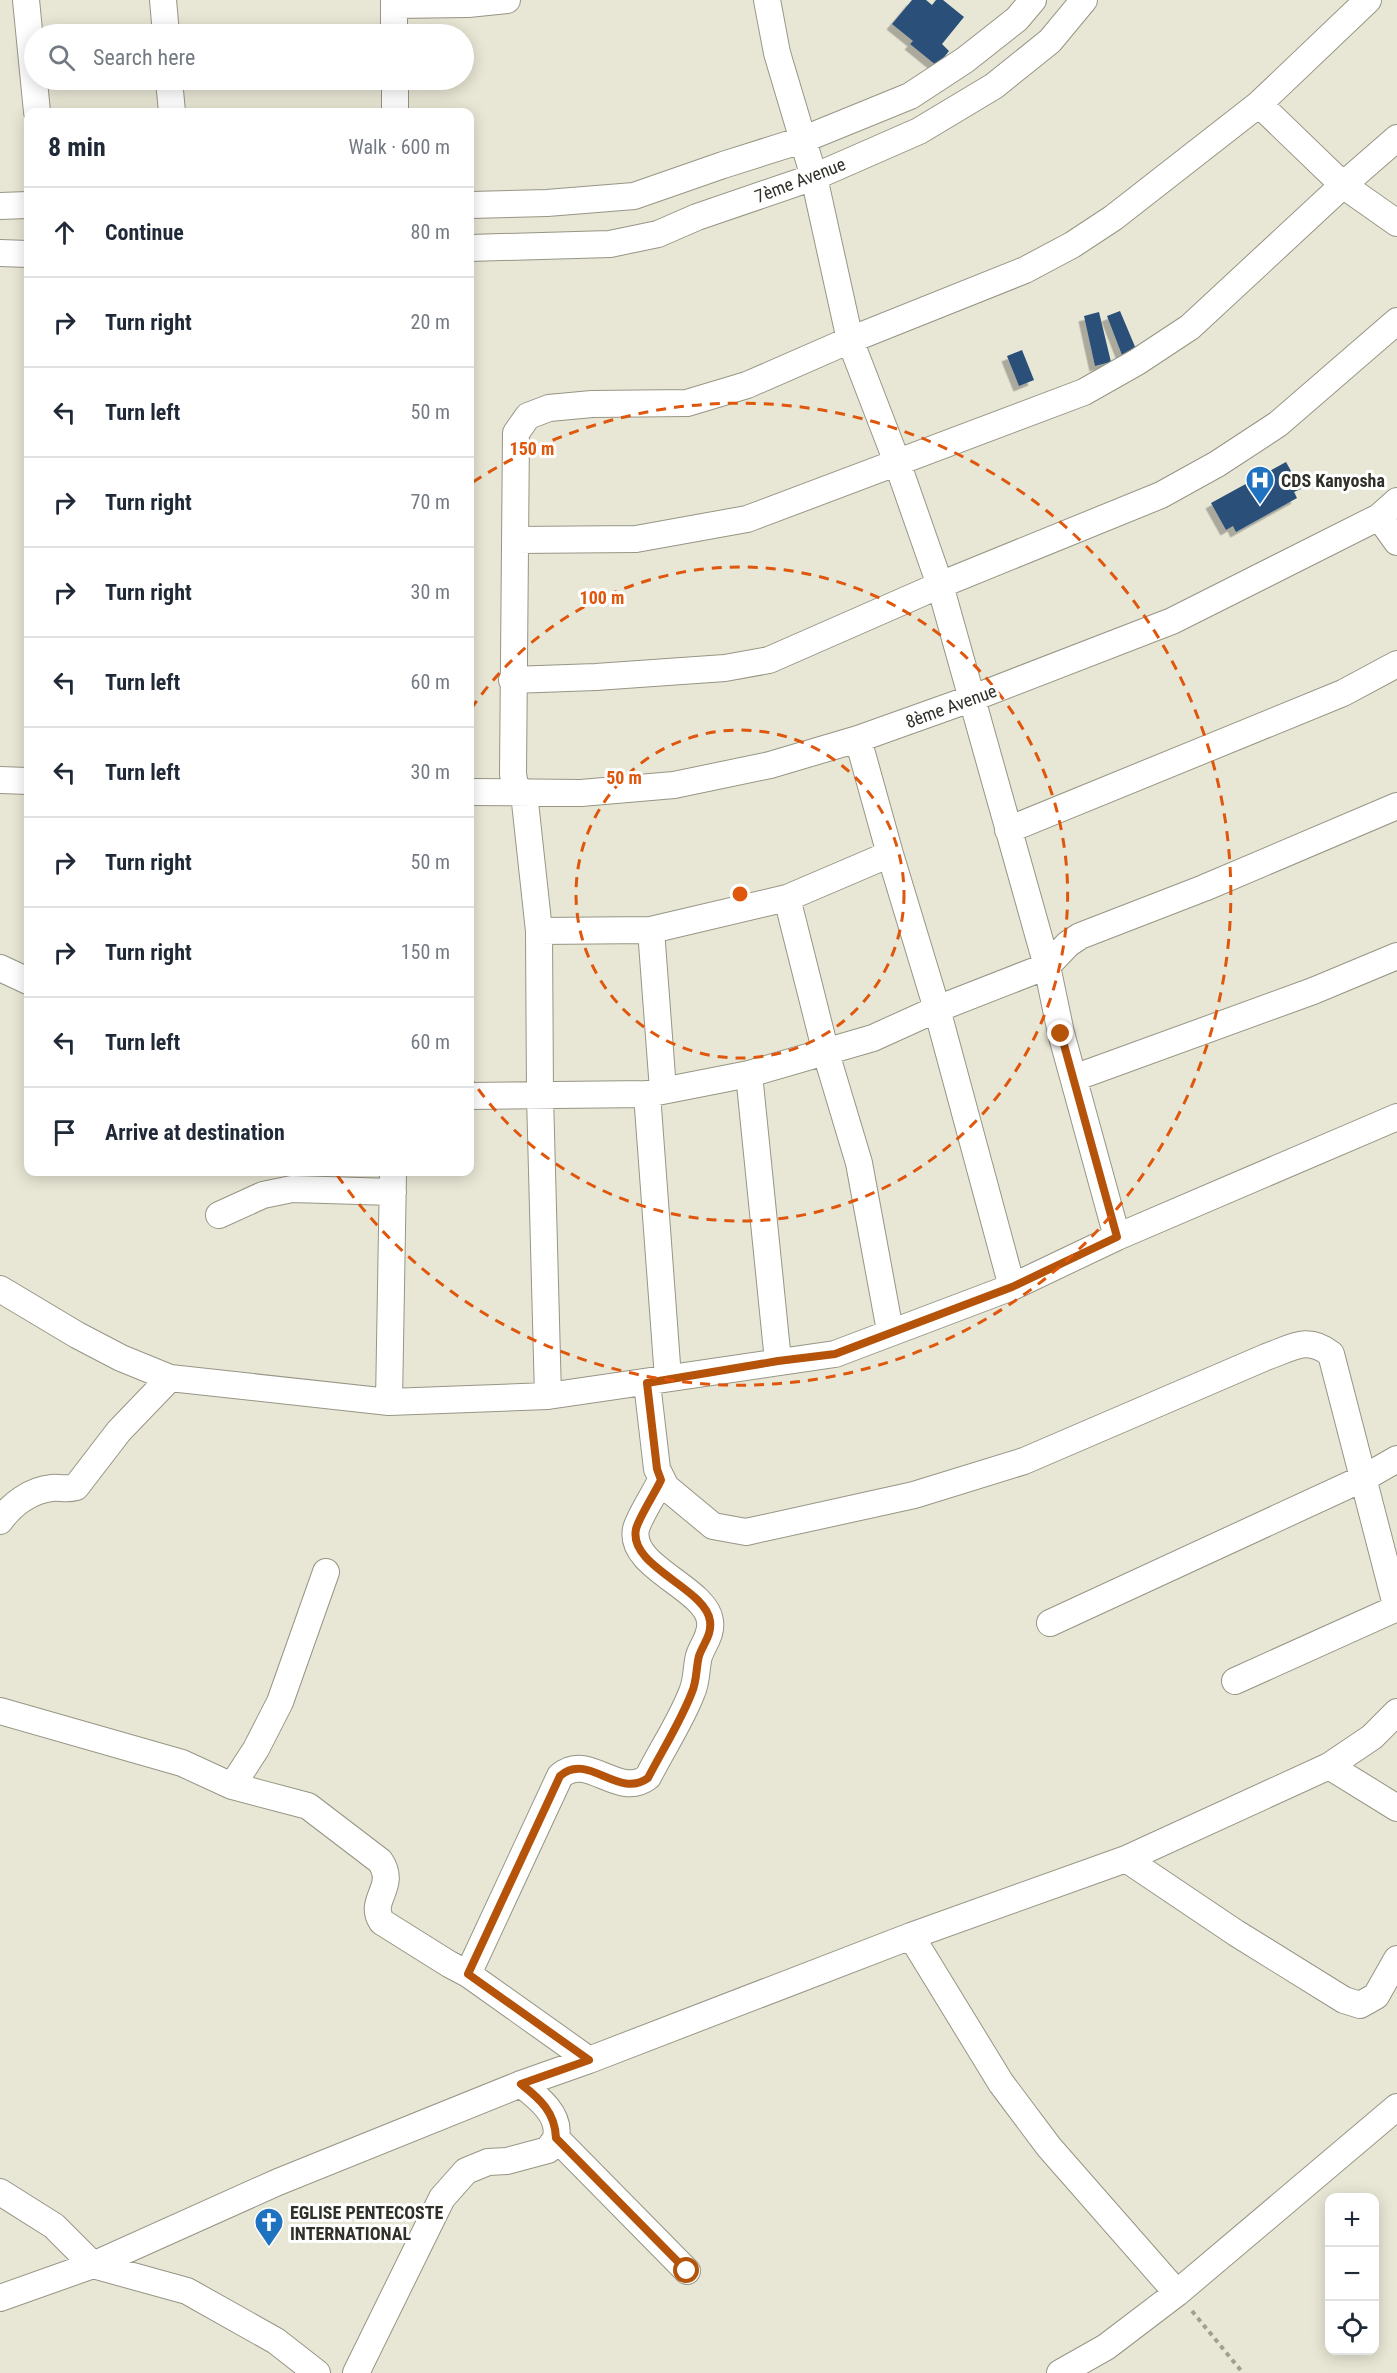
<!DOCTYPE html>
<html lang="en">
<head>
<meta charset="utf-8">
<style>
  body { margin:0; font-family:"Roboto Condensed",sans-serif; background:#f2f2f3; color:#1f2937 }
  .controls { position:absolute; right:18px; bottom:18px; display:grid; overflow:hidden; border-radius:12px; box-shadow:0 3px 15px #0003 }
  .controls button { width:54px; height:54px; display:grid; place-items:center; padding:0; border:0; border-bottom:2px solid #e0e1e3; background:#fff; color:#1f2937; font:30px sans-serif }
  .stop { position:absolute; width:18px; height:18px; margin:-14px; border:4px solid #b45309; border-radius:50%; background:#fff }
  .stop.end { background:#b45309; border-color:#fff; box-shadow:0 2px 6px #0008 }
  .list { margin:0; padding:0; list-style:none }
  h2 { display:flex; justify-content:space-between; align-items:center; height:78px; margin:0; padding:0 24px; font-size:26px }
  h2 small { font-size:20px; font-weight:400; color:#747a83 }
  .list li { display:grid; grid-template-columns:39px 1fr auto; gap:18px; align-items:center; box-sizing:border-box; height:90px; padding:0 24px; border-top:2px solid #e0e1e3 }
  .list b { display:block; font-size:22px; white-space:nowrap }
  .list em { font-size:20px; font-style:normal; color:#747a83 }
  .icon { flex:none; width:33px; height:33px; fill:none; stroke:currentColor; stroke-width:2; stroke-linecap:round; stroke-linejoin:round }
  .map { position:relative; flex:none; width:1397px; height:2373px; overflow:hidden }
  .search { position:absolute; background:#fff; box-shadow:0 3px 15px #0003; left:24px; top:24px; width:450px; height:66px; display:flex; align-items:center; gap:15px; box-sizing:border-box; padding:0 21px; border-radius:33px; color:#747a83; font-size:22px }
  .panel { position:absolute; background:#fff; box-shadow:0 3px 15px #0003; left:24px; top:108px; width:450px; height:1068px; border-radius:12px }
  .map>svg:first-child { display:block }
  .building { fill:#295078; filter:url(#shadow) }
  .lines { fill:none; stroke-linecap:round; stroke-linejoin:round }
  .minor-casing { stroke:#979584; stroke-width:28 }
  .path { stroke:#a09f91; stroke-width:4; stroke-dasharray:4.5 4.5; stroke-linecap:butt }
  .minor { stroke:#fff; stroke-width:26 }
  .route { stroke:#b45309; stroke-width:8 }
  .ring { fill:none; stroke:#df570d; stroke-width:3; stroke-dasharray:10 8 }
  .labels { text-anchor:middle; dominant-baseline:central; stroke-width:6; stroke-linejoin:round; paint-order:stroke }
  .street-label { font-size:18px; fill:#302f28; stroke:#fff }
  .poi-label { font-size:18px; font-weight:bold; fill:#302f28; stroke:#fff; text-anchor:start }
  .centre { fill:#df570d; stroke:#fff; stroke-width:3 }
  .ring-label { font-size:18px; text-anchor:middle; font-weight:bold; fill:#df570d; stroke:#fff; stroke-width:6; stroke-linejoin:round; paint-order:stroke }
</style>
</head>
<body>
<div class="map">
<svg width="1397" height="2373" viewBox="0 0 1397 2373">
  <defs>
    <filter id="shadow"><feDropShadow dx="-5.5" dy="5.5" stdDeviation="0" flood-color="#0004"/></filter>
  </defs>
  <rect width="100%" height="100%" fill="#e8e6d4"/>
  <path class="building" d="M912,0H926L932,5L936,0H943L964,17L942,44L949,51L937,66L910,44L913,41L892,24Z
    M1120,311L1136,349L1122,355L1107,316Z
    M1099,312L1111,362L1095,366L1084,316Z
    M1022,350L1034,380L1019,386L1007,356Z
    M1286,462L1301,489L1294,492L1297,498L1236,532L1233,526L1226,530L1211,503Z"/>
  <g class="lines">
    <g class="minor-casing">
      <path id="minor" d="M26,0L37,112
        M163,0L166,34
        M394,0V34
        M767,0L777,53L814,177L850,340L897,462L940,585L1047,966L1061,1033L1117,1237
        M394,5L468,4L507,0
        M169,80L172,112
        M395,80V112
        M1259,104L1343,185L1397,223
        M470,205L547,203L634,196L723,165L802,140L910,96L965,60L1017,19L1033,0
        M0,206L28,205
        M470,248L610,244L658,234L697,217L814,177L919,131L994,86L1050,41L1084,0
        M0,253L28,254
        M1379,517L1397,542
        M516,540L636,539L747,519L1084,392L1137,362L1190,327L1343,185L1397,138
        M512,680L596,677L725,668L769,660L940,585L1161,495L1217,464L1278,424L1397,321
        M858,739L890,854L937,1009L1012,1287
        M0,780L28,781
        M470,792L581,793L674,785L770,765L858,739L973,698L1172,621L1379,517L1397,501
        M1008,830L1343,693L1397,664
        M787,898L826,1053L859,1163L890,1331
        M651,930L663,1090
        M539,931L651,930L787,898L890,854
        M0,968L28,981
        M749,1074L778,1361
        M1074,1078L1313,991L1397,956
        M647,1094L668,1378
        M470,1096L647,1094L749,1074L873,1038L937,1009L1047,966L1068,944L1080,936L1204,888L1397,806
        M219,1215L263,1195L292,1189L393,1192
        M0,1289L77,1335L121,1358L170,1378L389,1402L548,1396L835,1354L1012,1287L1117,1237L1397,1117
        M647,1383L657,1469L666,1487L713,1526L746,1532L914,1495L1024,1461L1266,1357C1292,1348 1307,1335 1331,1354L1397,1609
        M548,1396L540,1096L539,931L524,793L515,785L513,774L516,433L528,416L549,408L592,404L687,403L747,385L850,340L1025,270L1072,245L1113,218L1259,104L1368,0
        M389,1402L393,1172
        M0,1521C12,1504 31,1490 52,1488C61,1487 66,1490 76,1487L119,1431L170,1378
        M1050,1623L1364,1478L1397,1459
        M1235,1681L1397,1608
        M0,1711L182,1763L232,1786L308,1806L380,1861C398,1887 367,1900 382,1922L449,1964L468,1974L589,2060
        M1329,1766L1397,1808
        M232,1786L256,1749L280,1702L326,1572
        M1126,1859L1236,1933L1344,2000L1360,2005L1376,1996L1397,1959
        M911,1936L1001,2083L1049,2147L1177,2293
        M468,1974L560,1776C588,1751 618,1800 648,1777C662,1749 681,1721 692,1692C697,1681 696,1667 699,1656C703,1644 712,1635 710,1621C706,1588 628,1567 636,1529C639,1517 655,1493 661,1480
        M556,2138L687,2271
        M0,2192L54,2226L93,2265L187,2291L276,2341L317,2373
        M0,2298L93,2265L278,2182L521,2084L589,2060L911,1936L1126,1859L1329,1766L1372,1737L1397,1712
        M356,2373L442,2198L466,2171L488,2162L507,2161L548,2150C550,2146 555,2141 556,2137C561,2114 536,2096 521,2084
        M1060,2373L1106,2347L1177,2293L1397,2107"/>
    </g>
    <path class="path" d="M1192,2311L1243,2373"/>
    <use href="#minor" class="minor"/>
  </g>
  <g class="lines">
    <path class="route" d="M687,2271L556,2138C555,2112 540,2099 521,2084L589,2060L468,1974L560,1776C588,1751 618,1800 648,1778C663,1749 681,1721 692,1692C697,1681 696,1667 699,1656C703,1644 712,1635 710,1621C706,1588 628,1567 636,1529C639,1517 655,1493 661,1480L657,1469L647,1383L778,1361L835,1354L1012,1287L1117,1237L1061,1034"/>
  </g>
  <g class="ring">
    <circle cx="740" cy="894" r="164"/>
    <path d="M471 709A327 327 0 1 1 471 1079"/>
    <path d="M473 482A491 491 0 1 1 335 1172"/>
  </g>
  <defs>
    <g id="hospital-pin" transform="scale(1.5)"><path d="M0 17L-7.5 6A9.5 9.5 0 1 1 7.5 6Z" fill="#1e72c0" stroke="#fff"/><path d="M-5-5h3v3.5h4V-5h3V5h-3V1.5h-4V5h-3Z" fill="#fff"/></g>
    <g id="church-pin" transform="scale(1.5)"><path d="M0 17L-7.5 6A9.5 9.5 0 1 1 7.5 6Z" fill="#1e72c0" stroke="#fff"/><path d="M-1.2-6h2.4v3.5h3.3v2.4h-3.3V6h-2.4V-.1h-3.3v-2.4h3.3Z" fill="#fff"/></g>
  </defs>
  <g fill-rule="evenodd">
    <use href="#hospital-pin" x="1260" y="480"/>
    <use href="#church-pin" x="269" y="2222"/>
  </g>
  <g class="labels">
    <g class="street-label">
      <text transform="translate(800 180) rotate(-21)">7ème Avenue</text>
      <text transform="translate(951 706) rotate(-20)">8ème Avenue</text>
    </g>
    <g class="poi-label">
      <text x="1281" y="480">CDS Kanyosha</text>
      <text x="290" y="2212">EGLISE PENTECOSTE<tspan x="290" dy="21">INTERNATIONAL</tspan></text>
    </g>
  </g>
  <circle cx="740" cy="894" r="9" class="centre"/>
  <g class="ring-label">
    <text x="532" y="455">150 m</text>
    <text x="602" y="604">100 m</text>
    <text x="624" y="784">50 m</text>
  </g>
</svg>
<div class="controls">
<button>+</button>
<button>−</button>
<button><svg class="icon" aria-label="locate" viewBox="0 0 24 24"><circle cx="12" cy="12" r="6"/><path d="M12 2v4M12 18v4M2 12h4M18 12h4"/></svg></button>
</div>
<div class="stop" style="left:687px;top:2271px"></div>
<div class="stop end" style="left:1061px;top:1034px"></div>
<div class="search"><svg class="icon" aria-label="search" viewBox="0 0 24 24"><circle cx="10" cy="10" r="6"/><path d="M15 15l6 6"/></svg>Search here</div>
<section class="panel">
<h2>8 min<small>Walk · 600 m</small></h2>
<ul class="list">
<li><svg class="icon" aria-label="ahead" viewBox="0 0 24 24"><path d="M12 20V5M6 11l6-6 6 6"/></svg><div><b>Continue</b></div><em>80 m</em></li>
<li><svg class="icon" aria-label="right" viewBox="0 0 24 24"><path d="M7 20v-9h11M14 6l5 5-5 5"/></svg><div><b>Turn right</b></div><em>20 m</em></li>
<li><svg class="icon" aria-label="left" viewBox="0 0 24 24"><path d="M17 20v-9H6M10 6l-5 5 5 5"/></svg><div><b>Turn left</b></div><em>50 m</em></li>
<li><svg class="icon" aria-label="right" viewBox="0 0 24 24"><path d="M7 20v-9h11M14 6l5 5-5 5"/></svg><div><b>Turn right</b></div><em>70 m</em></li>
<li><svg class="icon" aria-label="right" viewBox="0 0 24 24"><path d="M7 20v-9h11M14 6l5 5-5 5"/></svg><div><b>Turn right</b></div><em>30 m</em></li>
<li><svg class="icon" aria-label="left" viewBox="0 0 24 24"><path d="M17 20v-9H6M10 6l-5 5 5 5"/></svg><div><b>Turn left</b></div><em>60 m</em></li>
<li><svg class="icon" aria-label="left" viewBox="0 0 24 24"><path d="M17 20v-9H6M10 6l-5 5 5 5"/></svg><div><b>Turn left</b></div><em>30 m</em></li>
<li><svg class="icon" aria-label="right" viewBox="0 0 24 24"><path d="M7 20v-9h11M14 6l5 5-5 5"/></svg><div><b>Turn right</b></div><em>50 m</em></li>
<li><svg class="icon" aria-label="right" viewBox="0 0 24 24"><path d="M7 20v-9h11M14 6l5 5-5 5"/></svg><div><b>Turn right</b></div><em>150 m</em></li>
<li><svg class="icon" aria-label="left" viewBox="0 0 24 24"><path d="M17 20v-9H6M10 6l-5 5 5 5"/></svg><div><b>Turn left</b></div><em>60 m</em></li>
<li><svg class="icon" aria-label="arrive" viewBox="0 0 24 24"><path d="M6 21V4h12l-3 4 3 4H6"/></svg><div><b>Arrive at destination</b></div></li>
</ul>
</section>
</div>
</body>
</html>
